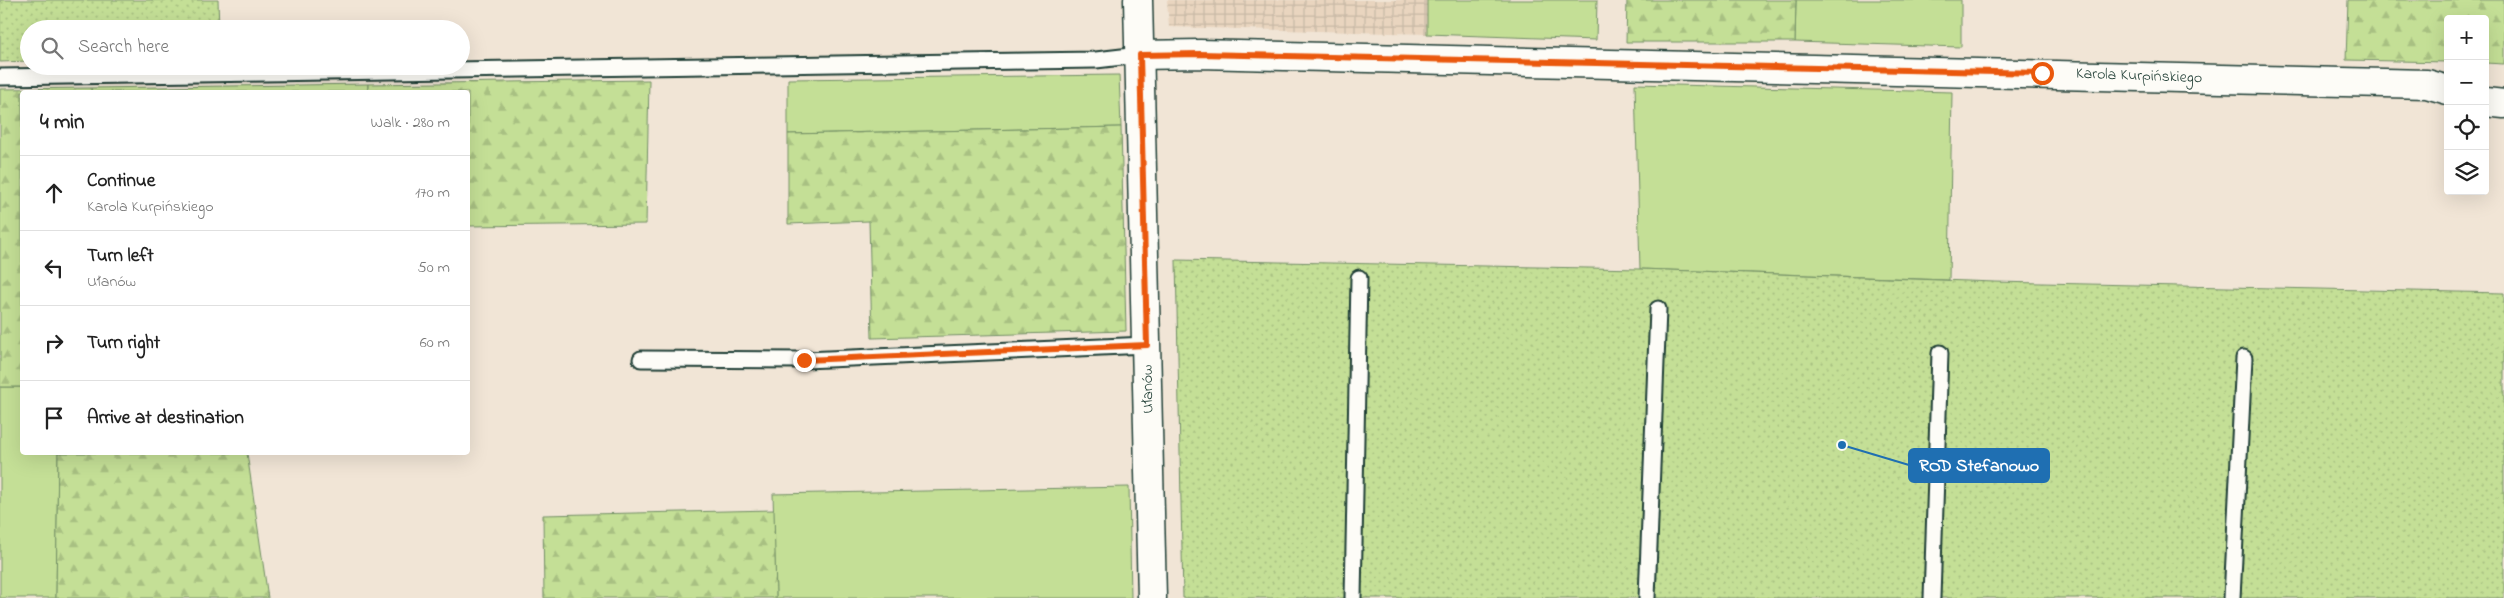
<!DOCTYPE html>
<html lang="en">
<head>
<meta charset="utf-8">
<style>
  body { margin:0; font-family:"Indie Flower",sans-serif; background:#f2f2f2; color:#222 }
  .controls { position:absolute; right:15px; top:15px; display:grid; overflow:hidden; border-radius:5px; box-shadow:0 5px 20px #0002 }
  .controls button { width:45px; height:45px; display:grid; place-items:center; padding:0; border:0; border-bottom:1px solid #e0e0e0; background:#fff; color:#222; font:25px sans-serif }
  .stop { position:absolute; width:15px; height:15px; margin:-11px; border:4px solid #ea580c; border-radius:50%; background:#fff }
  .stop.end { background:#ea580c; border-color:#fff; box-shadow:0 1px 5px #0008 }
  .list { margin:0; padding:0; list-style:none }
  h2 { display:flex; justify-content:space-between; align-items:center; height:65px; margin:0; padding:0 20px; font-size:21px }
  h2 small { font-size:16px; font-weight:400; color:#767676 }
  .list li { display:grid; grid-template-columns:32px 1fr auto; gap:15px; align-items:center; box-sizing:border-box; height:75px; padding:0 20px; border-top:1px solid #e0e0e0 }
  .list b { display:block; font-size:19px; white-space:nowrap }
  .list p { margin:0; font-size:16px; white-space:nowrap; color:#767676 }
  .list em { font-size:16px; font-style:normal; color:#767676 }
  .icon { flex:none; width:28px; height:28px; fill:none; stroke:currentColor; stroke-width:2; stroke-linecap:round; stroke-linejoin:round }
  .map { position:relative; flex:none; width:2504px; height:598px; overflow:hidden }
  .search { position:absolute; background:#fff; box-shadow:0 5px 20px #0002; left:20px; top:20px; width:450px; height:55px; display:flex; align-items:center; gap:12px; box-sizing:border-box; padding:0 18px; border-radius:28px; color:#767676; font-size:19px }
  .panel { position:absolute; background:#fff; box-shadow:0 5px 20px #0002; left:20px; top:90px; width:450px; height:365px; border-radius:5px }
  .map>svg:first-child { display:block }
  .industrial { fill:url(#industrial-grid) }
  .green { fill:#c4df96; stroke:#728e65 }
  .forest { fill:url(#forest-firs); stroke:#728e65 }
  .garden { fill:url(#garden-dots); stroke:#728e65 }
  .lines { fill:none; stroke-linecap:round; stroke-linejoin:round }
  .lane-casing { stroke:#1f3d34; stroke-width:19 }
  .street-casing { stroke:#1f3d34; stroke-width:31 }
  .secondary-casing { stroke:#1f3d34; stroke-width:31 }
  .lane { stroke:#fdfcf7; stroke-width:15 }
  .street { stroke:#fdfcf7; stroke-width:28 }
  .secondary { stroke:#fdfcf7; stroke-width:28 }
  .route { stroke:#ea580c; stroke-width:6 }
  .labels { text-anchor:middle; dominant-baseline:central; stroke-width:4.5; stroke-linejoin:round; paint-order:stroke }
  .street-label { font-size:16px; fill:#1f3d34; stroke:#fdfcf7 }
  .leader { fill:none; stroke:#1f6fb2; stroke-width:2 }
  .callout-dot { fill:#1f6fb2; stroke:#fdfcf7; stroke-width:2 }
  .callout { fill:#1f6fb2; stroke:#1f6fb2; stroke-width:2 }
  .callout-label { font-size:18px; text-anchor:middle; font-weight:bold; fill:#fff }
</style>
</head>
<body>
<div class="map">
<svg width="2504" height="598" viewBox="0 0 2504 598">
  <defs>
    <pattern id="industrial-grid" width="8" height="8" patternUnits="userSpaceOnUse" patternTransform="scale(1.25)"><rect width="8" height="8" fill="#e9d5bf"/><path d="M0 4h8M4 0v8" fill="none" stroke="#c7b8a5"/></pattern>
    <pattern id="forest-firs" width="22" height="20" patternUnits="userSpaceOnUse" patternTransform="scale(1.25)"><rect width="22" height="20" fill="#c4df96"/><path d="M5 1l3.5 6h-7zM16 11l3.5 6h-7z" fill="#a8c082"/></pattern>
    <pattern id="garden-dots" width="8" height="8" patternUnits="userSpaceOnUse" patternTransform="scale(1.25)"><rect width="8" height="8" fill="#c4df96"/><path d="M2 2h.1M6 6h.1" fill="none" stroke="#a8c082" stroke-width="1.8" stroke-linecap="round"/></pattern>
  </defs>
  <rect width="100%" height="100%" fill="#f1e5d6"/>
  <filter id="ink" filterUnits="userSpaceOnUse"><feTurbulence type="fractalNoise" baseFrequency=".02" numOctaves="2"/><feDisplacementMap in="SourceGraphic" scale="10" xChannelSelector="R" yChannelSelector="G"/><feConvolveMatrix kernelMatrix="1 2 1 2 8 2 1 2 1" color-interpolation-filters="sRGB"/></filter>
  <g filter="url(#ink)">
    <path class="industrial" d="M1167,0H1427V34L1169,27Z"/>
    <path class="green" d="M1427,0H1597L1596,40L1427,34Z
      M1796,0H1961V47L1795,42Z
      M1119,75L1121,127L788,134V79Z
      M368,84V92H91V88Z
      M1635,84L1952,92L1949,280L1640,269Z
      M0,387H22V452L58,453L56,598H0Z
      M1129,487L1131,598H776L773,494Z"/>
    <path class="forest" d="M1627,0H1796L1795,42H1626Z
      M2348,0H2504V64L2485,63V19H2448V62L2346,60Z
      M649,80L646,224L468,226V92H368V84Z
      M91,88V92H22V387H0V89Z
      M1121,127L1126,331L872,338L869,221L788,224V134Z
      M58,453H247L268,598H56Z
      M774,510L776,598H544L543,515Z"/>
    <path class="garden" d="M0,0H218L219,29H29V61L0,62Z
      M1176,260L1640,269L1995,282L2504,293V598H1183Z"/>
    <g class="lines">
      <g class="lane-casing">
        <path id="lane" d="M0,77L1096,60L1139,55
          M641,359L805,360L1147,345
          M1353,598L1359,278
          M1647,598L1658,309
          M1932,598L1940,353
          M2232,598L2244,358"/>
      </g>
      <g class="street-casing">
        <path id="street" d="M1139,55L1200,54L2427,84L2448,90
          M2485,102L2504,104"/>
      </g>
      <g class="secondary-casing">
        <path id="secondary" d="M1138,0L1152,598"/>
      </g>
      <use href="#lane" class="lane"/>
      <use href="#street" class="street"/>
      <use href="#secondary" class="secondary"/>
    </g>
  </g>
  <g class="lines" filter="url(#ink)">
    <path class="route" d="M804,360L1147,345L1140,55L1200,54L2042,73"/>
  </g>
  <g class="labels">
    <g class="street-label">
      <text transform="translate(2139 76) rotate(2)">Karola Kurpińskiego</text>
      <text transform="translate(1148 389) rotate(-91)">Ułanów</text>
    </g>
  </g>
  <path class="leader" d="M1842 445L1909 465"/>
  <circle class="callout-dot" cx="1842" cy="445" r="5"/>
  <rect class="callout" x="1909" y="449" width="140" height="33" rx="5"/>
  <g class="callout-label">
    <text x="1979" y="471">ROD Stefanowo</text>
  </g>
</svg>
<div class="controls">
<button>+</button>
<button>−</button>
<button><svg class="icon" aria-label="locate" viewBox="0 0 24 24"><circle cx="12" cy="12" r="6"/><path d="M12 2v4M12 18v4M2 12h4M18 12h4"/></svg></button>
<button><svg class="icon" aria-label="layers" viewBox="0 0 24 24"><path d="M12 4l9 5-9 5-9-5zM3 14l9 5 9-5"/></svg></button>
</div>
<div class="stop" style="left:2042px;top:73px"></div>
<div class="stop end" style="left:804px;top:360px"></div>
<div class="search"><svg class="icon" aria-label="search" viewBox="0 0 24 24"><circle cx="10" cy="10" r="6"/><path d="M15 15l6 6"/></svg>Search here</div>
<section class="panel">
<h2>4 min<small>Walk · 280 m</small></h2>
<ul class="list">
<li><svg class="icon" aria-label="ahead" viewBox="0 0 24 24"><path d="M12 20V5M6 11l6-6 6 6"/></svg><div><b>Continue</b><p>Karola Kurpińskiego</p></div><em>170 m</em></li>
<li><svg class="icon" aria-label="left" viewBox="0 0 24 24"><path d="M17 20v-9H6M10 6l-5 5 5 5"/></svg><div><b>Turn left</b><p>Ułanów</p></div><em>50 m</em></li>
<li><svg class="icon" aria-label="right" viewBox="0 0 24 24"><path d="M7 20v-9h11M14 6l5 5-5 5"/></svg><div><b>Turn right</b></div><em>60 m</em></li>
<li><svg class="icon" aria-label="arrive" viewBox="0 0 24 24"><path d="M6 21V4h12l-3 4 3 4H6"/></svg><div><b>Arrive at destination</b></div></li>
</ul>
</section>
</div>
</body>
</html>
